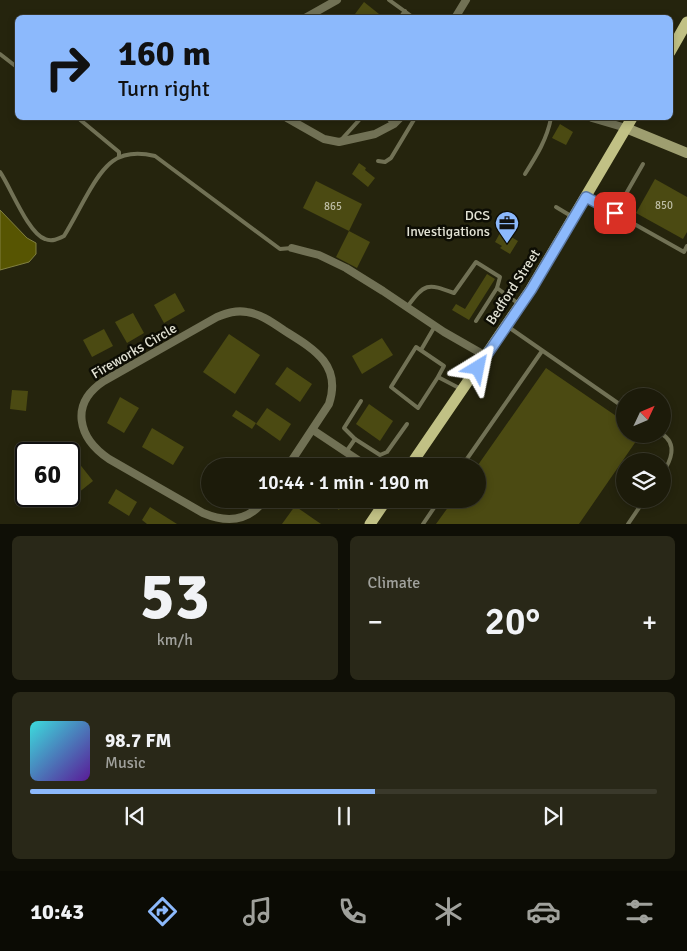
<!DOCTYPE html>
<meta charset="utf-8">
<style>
:root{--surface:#1c1b0a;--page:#292818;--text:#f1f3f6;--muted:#a0a19c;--line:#3a392b;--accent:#8cb9fc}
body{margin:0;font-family:Signika,sans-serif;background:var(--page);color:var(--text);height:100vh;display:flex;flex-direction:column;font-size:19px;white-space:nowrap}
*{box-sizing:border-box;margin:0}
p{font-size:16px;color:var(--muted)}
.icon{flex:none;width:28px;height:28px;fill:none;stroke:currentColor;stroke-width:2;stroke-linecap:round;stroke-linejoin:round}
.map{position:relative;height:524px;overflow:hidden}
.panel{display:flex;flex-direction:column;gap:12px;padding:12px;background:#0f0f06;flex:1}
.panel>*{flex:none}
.top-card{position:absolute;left:15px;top:15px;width:658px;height:105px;border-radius:8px;box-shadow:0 2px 8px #0003,0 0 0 1px var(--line);background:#8cb9fc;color:#111;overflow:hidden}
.needle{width:32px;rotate:46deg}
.fabs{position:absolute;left:616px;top:388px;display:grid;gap:10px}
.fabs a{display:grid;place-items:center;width:55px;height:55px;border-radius:50%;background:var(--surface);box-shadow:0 2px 8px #0003,0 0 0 1px var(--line);font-size:25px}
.speed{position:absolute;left:15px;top:442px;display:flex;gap:10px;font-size:25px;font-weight:700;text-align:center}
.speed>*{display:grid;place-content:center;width:65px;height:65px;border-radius:50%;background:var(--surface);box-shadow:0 2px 8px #0003,0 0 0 1px var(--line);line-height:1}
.speed .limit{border:2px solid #111;border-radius:8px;background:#fff;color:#111}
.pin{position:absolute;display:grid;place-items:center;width:42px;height:42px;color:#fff;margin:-21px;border-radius:10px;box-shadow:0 2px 8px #0006}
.me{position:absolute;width:55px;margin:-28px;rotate:35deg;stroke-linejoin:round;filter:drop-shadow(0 0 4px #0008)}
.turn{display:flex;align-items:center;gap:18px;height:105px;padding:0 20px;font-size:22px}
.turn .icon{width:65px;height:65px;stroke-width:2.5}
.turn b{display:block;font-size:35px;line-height:42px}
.big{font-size:38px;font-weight:600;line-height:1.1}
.panel .tile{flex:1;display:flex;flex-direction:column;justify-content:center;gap:8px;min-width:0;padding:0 18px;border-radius:8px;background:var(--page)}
.panel .dial{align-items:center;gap:0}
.dial b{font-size:65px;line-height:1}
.song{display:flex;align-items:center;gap:15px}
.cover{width:60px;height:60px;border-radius:8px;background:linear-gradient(135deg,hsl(180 70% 55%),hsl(270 70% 35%))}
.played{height:5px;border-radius:2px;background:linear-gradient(90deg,var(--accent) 55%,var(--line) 55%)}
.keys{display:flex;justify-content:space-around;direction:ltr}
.heat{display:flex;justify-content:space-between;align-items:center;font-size:28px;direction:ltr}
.panel .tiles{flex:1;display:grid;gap:12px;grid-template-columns:1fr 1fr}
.tile:last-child{grid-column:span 2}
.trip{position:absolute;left:201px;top:458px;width:285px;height:50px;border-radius:25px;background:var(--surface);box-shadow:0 2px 8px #0003,0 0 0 1px var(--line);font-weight:600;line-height:50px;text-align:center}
.dock{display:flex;height:80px;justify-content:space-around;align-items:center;background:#0b0b04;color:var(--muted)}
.dock .icon{width:35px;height:35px}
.dock .current{color:var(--accent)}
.dock b{font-size:22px;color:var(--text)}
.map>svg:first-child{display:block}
</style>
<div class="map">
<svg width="687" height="524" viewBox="0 0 687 524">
<rect width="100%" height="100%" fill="#25240d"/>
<path fill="#575502" stroke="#818041" d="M0 210 27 238 36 243V254L29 262 0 270Z"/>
<g fill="#4b4a12">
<path d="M364 2 384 18H352Z"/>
<path d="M560 124 573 132 566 145 552 138Z"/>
<path d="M359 163 366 168 365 170 375 178 368 187 352 174Z"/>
<path d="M655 179 687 197V232L683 239 636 213Z"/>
<path d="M316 181 362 204 349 231 303 208Z"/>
<path d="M349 231 370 242 357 268 336 257Z"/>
<path d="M500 233 507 237 508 235 518 241 510 254 500 248 502 246 495 242Z"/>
<path d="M487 274 495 279 469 320 452 310 456 304 465 309Z"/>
<path d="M175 293 185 311 164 323 154 305Z"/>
<path d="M133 313 144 333 127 343 115 322Z"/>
<path d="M104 329 113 346 92 357 83 340Z"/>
<path d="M229 334 260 355 235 394 203 372Z"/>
<path d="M382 338 393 355 362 374 352 356Z"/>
<path d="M287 367 312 384 300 402 275 384Z"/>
<path d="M546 368 625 422V434H641L579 524H436L454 499H478V465Z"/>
<path d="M12 390 28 391 26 411 10 409Z"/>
<path d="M120 397 139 408 124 433 107 423Z"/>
<path d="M369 404 393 421 380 441 356 424Z"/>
<path d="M267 408 291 424 280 441 256 424Z"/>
<path d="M236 410 256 423 252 429 232 416Z"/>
<path d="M152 428 184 447 173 465 142 447Z"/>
<path d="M63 443 93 481 78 493 69 482V454H50Z"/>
<path d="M116 489 137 502 129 516 108 503Z"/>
<path d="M322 499H346L339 510Z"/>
<path d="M295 506 321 524H282Z"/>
<path d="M150 507 177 524H147L142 520Z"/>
</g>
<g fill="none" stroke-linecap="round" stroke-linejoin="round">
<g stroke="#717155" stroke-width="4">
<path d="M389 0 414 18"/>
<path d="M400 18 405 11"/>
<path d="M0 54 18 68"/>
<path d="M78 118 119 152V157"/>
<path d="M387 118 394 124"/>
<path d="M341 140 361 118"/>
<path d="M378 161 385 162 391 158 415 118"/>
<path d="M0 172C11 188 28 233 45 239 52 242 58 239 64 236 72 223 79 209 87 195 104 165 117 147 155 156L280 249 292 248"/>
<path d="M525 174C537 155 547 139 551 118"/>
<path d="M588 198 684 252 687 246"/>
<path d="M556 207 571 216"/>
<path d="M615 213 643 164"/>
<path d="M407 307C425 283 427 283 454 293L476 262 500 277 497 288"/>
<path d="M476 321 497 288 519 304"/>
<path d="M507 326 625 408"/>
<path d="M421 350 435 326"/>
<path d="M438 377 444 366 416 347 391 387 418 408 438 377 461 389"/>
<path d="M662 434C678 444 671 461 662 474"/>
<path d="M355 439 344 428 361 401"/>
<path d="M346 452 355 439 380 455 387 452 407 424"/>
<path d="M462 466 542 351"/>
<path d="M423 524 440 499"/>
<path d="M628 524 645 499"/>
</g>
<g stroke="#717155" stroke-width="8">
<path d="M305 18 337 0"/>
<path d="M455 18 466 0"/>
<path d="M287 118 324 139 339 142 375 134 394 124 400 118"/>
<path d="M592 118 626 128"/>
<path d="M292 248 319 255 346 268 383 291 444 332 486 356"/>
<path d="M313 430 367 466"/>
<path d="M265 499C249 522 227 523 203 513L109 459C78 438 69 404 104 381L217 317C227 313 236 310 247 312 261 314 273 323 285 331 314 349 342 365 329 404L288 466"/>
</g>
<path stroke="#9e9e70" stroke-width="10" d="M626 128 687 153"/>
<g stroke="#c1c185" stroke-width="11">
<path d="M670 52 687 22"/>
<path d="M410 466 531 289 632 118"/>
<path d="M370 524 387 499"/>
</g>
</g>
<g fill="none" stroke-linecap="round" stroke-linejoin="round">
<g stroke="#5b78a4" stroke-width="12">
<path id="route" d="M478 368 531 290 586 197 615 213"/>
</g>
<use href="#route" stroke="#8cb9fc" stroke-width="9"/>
</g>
<defs>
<g id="office-pin" transform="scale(1.25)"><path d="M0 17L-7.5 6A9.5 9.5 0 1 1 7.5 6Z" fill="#8cb9fc" stroke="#0d0d04"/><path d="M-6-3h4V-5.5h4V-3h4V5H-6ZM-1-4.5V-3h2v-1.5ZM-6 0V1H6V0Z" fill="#111"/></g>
</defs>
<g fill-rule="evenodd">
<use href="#office-pin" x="507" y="223"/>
</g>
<g text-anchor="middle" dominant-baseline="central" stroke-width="5" stroke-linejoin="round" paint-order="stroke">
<g font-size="11" fill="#bdbda4">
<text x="664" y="205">850</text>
<text x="333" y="206">865</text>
</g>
<g font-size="14" fill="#e3e3d5" stroke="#0d0d04" text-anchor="end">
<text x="490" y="215">DCS<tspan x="490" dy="16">Investigations</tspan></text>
</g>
<g font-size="14" fill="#e3e3d5" stroke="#0d0d04">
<text transform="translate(513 287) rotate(-57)">Bedford Street</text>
<text transform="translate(134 351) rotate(-30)">Fireworks Circle</text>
</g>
</g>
</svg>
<div class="fabs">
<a><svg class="needle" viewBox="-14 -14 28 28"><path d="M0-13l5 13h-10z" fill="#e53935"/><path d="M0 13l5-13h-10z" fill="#a0a19c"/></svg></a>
<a><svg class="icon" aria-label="layers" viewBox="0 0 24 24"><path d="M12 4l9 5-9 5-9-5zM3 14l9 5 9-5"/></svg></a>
</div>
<div class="speed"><div class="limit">60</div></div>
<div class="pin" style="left:615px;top:213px;background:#d93025"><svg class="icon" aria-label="arrive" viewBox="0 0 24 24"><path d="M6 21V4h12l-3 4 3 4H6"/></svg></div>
<svg class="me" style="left:478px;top:368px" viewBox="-20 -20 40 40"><path d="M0-17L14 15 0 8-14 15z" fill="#8cb9fc" stroke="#fff" stroke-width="4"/></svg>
<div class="trip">10:44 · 1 min · 190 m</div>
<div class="top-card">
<div class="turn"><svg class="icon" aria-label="right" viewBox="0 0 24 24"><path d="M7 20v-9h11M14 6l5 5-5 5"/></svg><div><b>160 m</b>Turn right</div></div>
</div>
</div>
<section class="panel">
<div class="tiles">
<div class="tile dial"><b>53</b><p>km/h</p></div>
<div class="tile"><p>Climate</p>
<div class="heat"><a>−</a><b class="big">20°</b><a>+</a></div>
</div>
<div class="tile">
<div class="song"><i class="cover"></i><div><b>98.7 FM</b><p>Music</p></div></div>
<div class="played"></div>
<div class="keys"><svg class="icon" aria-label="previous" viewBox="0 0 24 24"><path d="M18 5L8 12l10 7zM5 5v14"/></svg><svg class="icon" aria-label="pause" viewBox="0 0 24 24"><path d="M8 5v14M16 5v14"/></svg><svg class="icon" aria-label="next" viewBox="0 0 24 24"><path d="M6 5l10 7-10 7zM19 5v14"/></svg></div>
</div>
</div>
</section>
<nav class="dock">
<b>10:43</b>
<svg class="icon current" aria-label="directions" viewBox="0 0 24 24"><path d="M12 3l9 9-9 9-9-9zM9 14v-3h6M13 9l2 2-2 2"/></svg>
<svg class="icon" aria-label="music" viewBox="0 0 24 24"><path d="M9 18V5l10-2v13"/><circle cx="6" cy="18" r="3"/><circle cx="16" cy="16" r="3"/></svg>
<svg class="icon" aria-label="phone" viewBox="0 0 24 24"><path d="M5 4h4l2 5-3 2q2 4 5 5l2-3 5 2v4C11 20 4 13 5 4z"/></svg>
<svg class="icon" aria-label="climate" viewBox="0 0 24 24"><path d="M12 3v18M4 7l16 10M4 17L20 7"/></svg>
<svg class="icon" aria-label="car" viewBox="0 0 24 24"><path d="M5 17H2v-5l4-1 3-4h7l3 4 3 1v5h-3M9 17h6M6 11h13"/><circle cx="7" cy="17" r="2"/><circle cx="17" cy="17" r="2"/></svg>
<svg class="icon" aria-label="filters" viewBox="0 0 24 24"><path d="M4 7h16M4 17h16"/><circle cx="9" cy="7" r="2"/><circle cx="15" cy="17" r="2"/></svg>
</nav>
